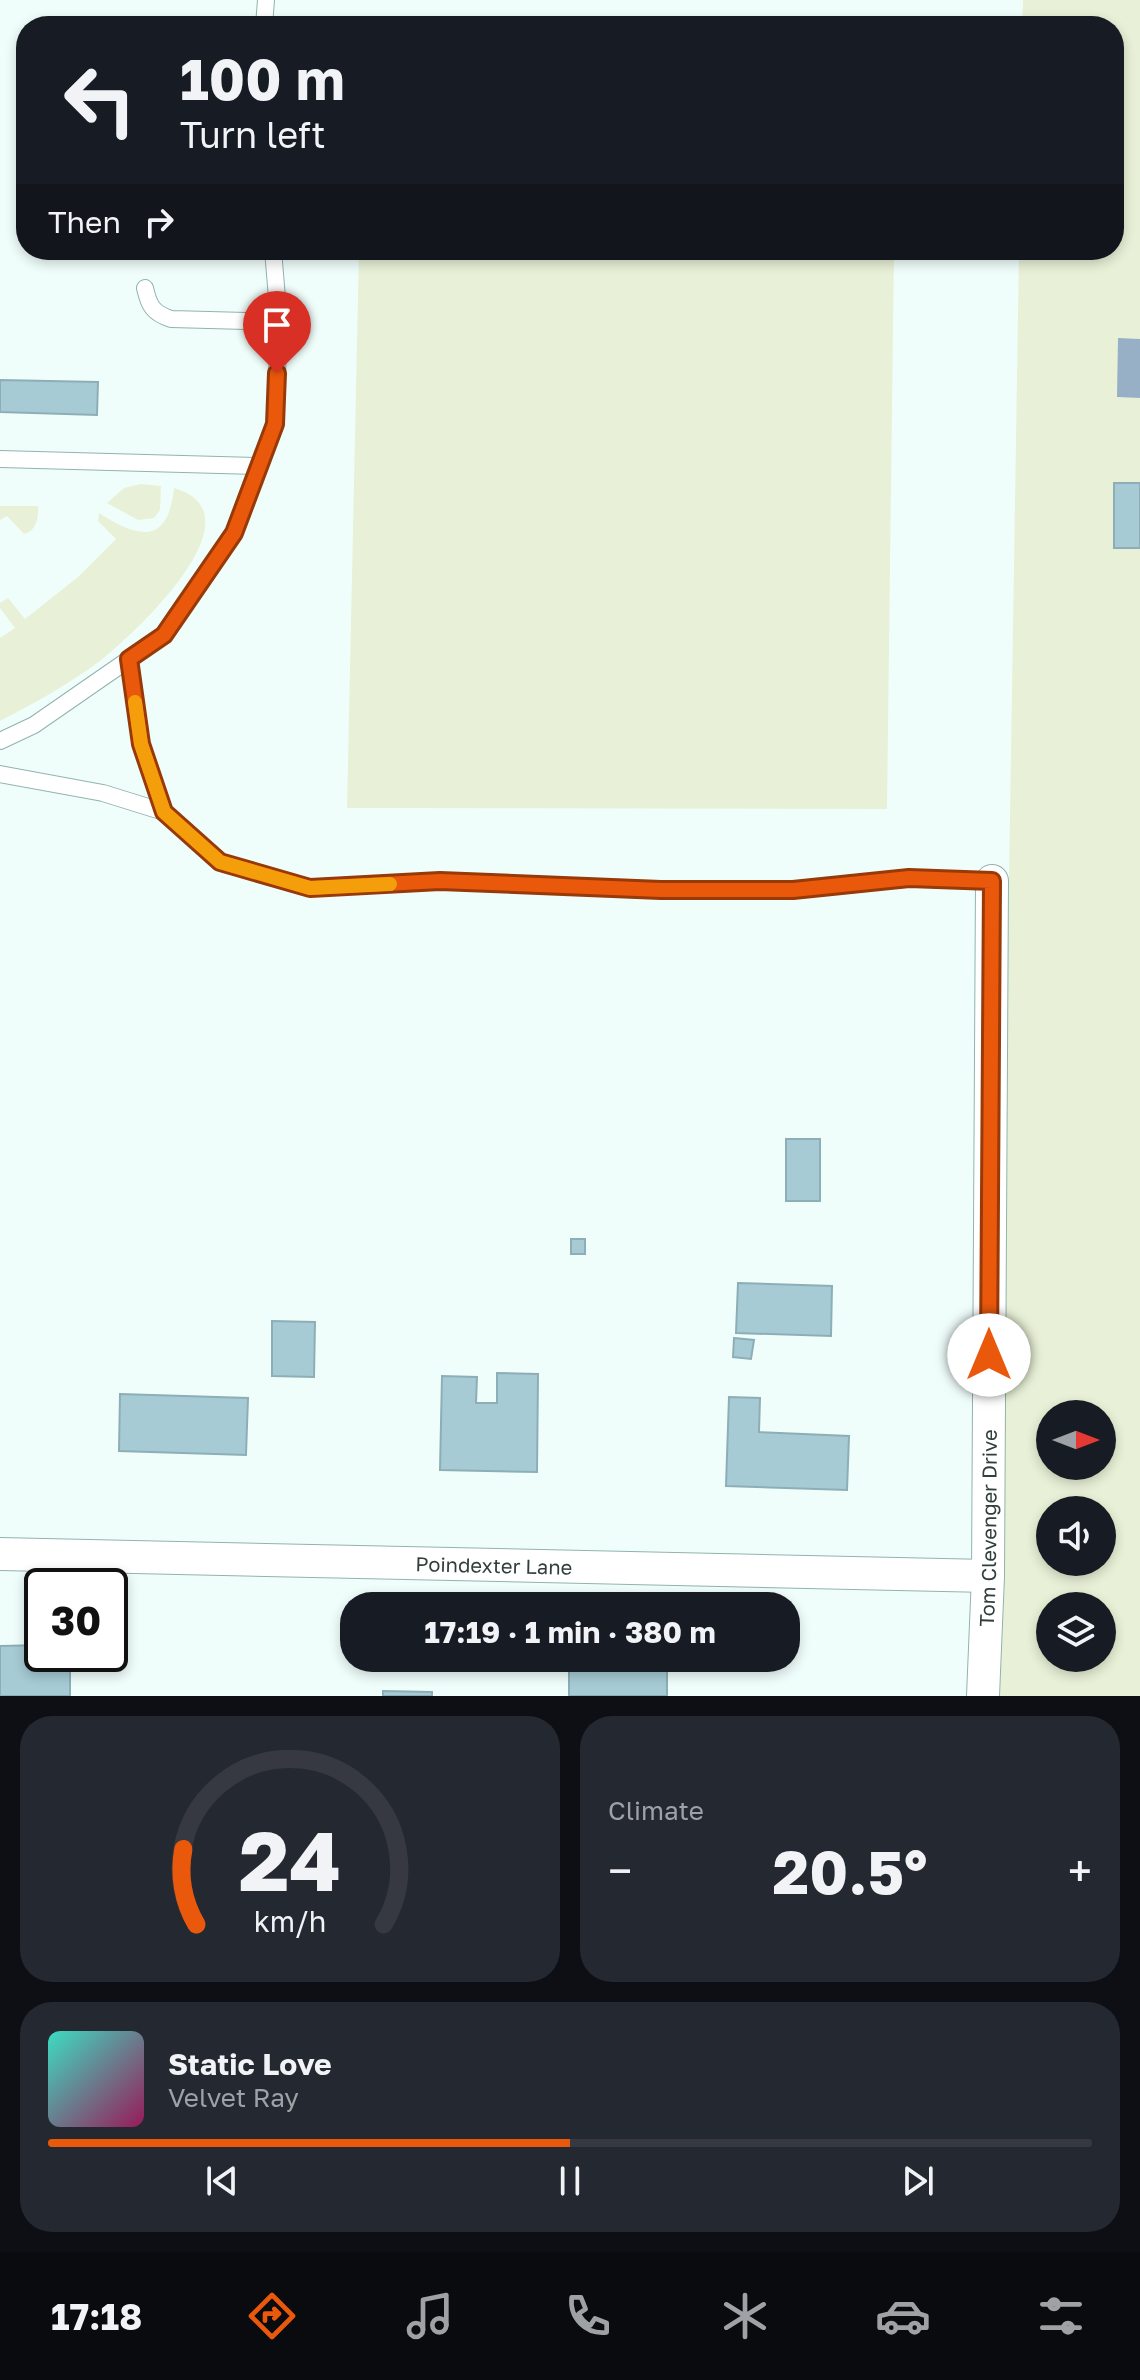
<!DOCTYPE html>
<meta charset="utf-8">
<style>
:root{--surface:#171b24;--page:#242831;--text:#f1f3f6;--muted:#9ea1a6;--line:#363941;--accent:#ea580c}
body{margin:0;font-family:"Golos Text",sans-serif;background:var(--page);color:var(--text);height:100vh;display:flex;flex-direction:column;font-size:30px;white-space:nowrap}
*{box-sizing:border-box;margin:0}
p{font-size:26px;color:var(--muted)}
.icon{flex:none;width:44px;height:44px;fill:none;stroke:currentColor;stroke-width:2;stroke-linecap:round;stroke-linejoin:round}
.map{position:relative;height:1696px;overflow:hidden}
.side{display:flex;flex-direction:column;gap:20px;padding:20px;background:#0d0f14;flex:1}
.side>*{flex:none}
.top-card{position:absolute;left:16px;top:16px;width:1108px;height:244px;border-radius:32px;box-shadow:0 4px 12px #0003;background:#171b24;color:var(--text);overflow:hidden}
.needle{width:52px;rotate:90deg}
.controls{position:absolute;left:1036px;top:1400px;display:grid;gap:16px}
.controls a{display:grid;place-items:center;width:80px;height:80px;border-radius:50%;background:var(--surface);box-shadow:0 4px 12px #0003;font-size:40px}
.speed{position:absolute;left:24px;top:1568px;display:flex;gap:16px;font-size:40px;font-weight:700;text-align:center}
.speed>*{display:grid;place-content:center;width:104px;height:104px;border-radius:50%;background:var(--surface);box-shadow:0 4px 12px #0003;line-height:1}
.speed .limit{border:4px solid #111;border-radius:12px;background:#fff;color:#111}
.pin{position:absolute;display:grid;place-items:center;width:68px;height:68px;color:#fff;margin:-82px -34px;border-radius:50% 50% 50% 0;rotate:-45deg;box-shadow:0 0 8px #0007}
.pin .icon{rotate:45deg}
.me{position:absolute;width:88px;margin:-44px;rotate:0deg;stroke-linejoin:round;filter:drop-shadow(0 0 6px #0008)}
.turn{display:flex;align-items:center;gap:28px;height:168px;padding:0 32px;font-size:36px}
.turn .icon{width:104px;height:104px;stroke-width:2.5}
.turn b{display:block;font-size:56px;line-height:68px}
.then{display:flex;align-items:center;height:76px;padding:0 32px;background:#0003;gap:16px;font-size:30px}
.big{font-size:60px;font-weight:700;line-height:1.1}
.side .card{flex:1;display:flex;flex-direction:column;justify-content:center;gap:12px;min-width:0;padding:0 28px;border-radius:32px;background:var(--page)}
.side .dial{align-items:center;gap:0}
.dial svg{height:208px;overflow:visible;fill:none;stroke:var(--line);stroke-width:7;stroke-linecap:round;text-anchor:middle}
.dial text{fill:var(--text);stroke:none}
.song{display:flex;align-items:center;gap:24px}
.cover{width:96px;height:96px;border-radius:12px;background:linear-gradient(135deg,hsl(170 70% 55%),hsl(330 70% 35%))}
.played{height:8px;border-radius:4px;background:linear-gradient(90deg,var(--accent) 50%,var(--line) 50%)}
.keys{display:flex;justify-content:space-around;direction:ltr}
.heat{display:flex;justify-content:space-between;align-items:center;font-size:44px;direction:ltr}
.side .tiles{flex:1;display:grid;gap:20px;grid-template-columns:1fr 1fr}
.card:last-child{grid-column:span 2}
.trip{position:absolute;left:340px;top:1592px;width:460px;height:80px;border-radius:32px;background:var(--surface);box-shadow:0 4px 12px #0003;font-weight:700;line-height:80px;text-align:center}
.tab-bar{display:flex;height:128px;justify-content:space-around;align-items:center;background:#090b0e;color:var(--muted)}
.tab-bar .icon{width:56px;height:56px}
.tab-bar .selected{color:var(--accent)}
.tab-bar b{font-size:36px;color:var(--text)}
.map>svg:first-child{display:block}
</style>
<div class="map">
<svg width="1140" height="1696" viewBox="0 0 1140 1696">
<rect width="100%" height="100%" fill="#f0fefb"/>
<g fill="#e8f1d7" fill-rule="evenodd">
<path d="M1023 0H1140V1696H996L1019 250H1114V26H1022ZM1050 1414H1102V1466H1050ZM1050 1510H1102V1562H1050ZM1050 1606H1102V1658H1050Z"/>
<path d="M359 250H894L887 809 347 808Z"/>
<path d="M141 484 161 486 160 510 154 518 138 520 107 503 124 488Z"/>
<path d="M174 488C265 514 132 636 100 661 69 684 35 703 0 721V638L15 628 0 608V603L8 598 25 619 78 577 116 539 98 521 99 513C138 538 168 546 174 488Z"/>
<path d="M0 506H38C39 518 36 531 24 534L7 516 0 520Z"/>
</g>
<path fill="#98b0c6" d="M1118 338 1140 339V398L1117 397Z"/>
<g fill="#a6cbd5" stroke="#8daeb6" stroke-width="2">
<path d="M0 380 98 382 97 415 0 412Z"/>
<rect x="1114" y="483" width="26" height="65"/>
<rect x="786" y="1139" width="34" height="62"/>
<rect x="571" y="1239" width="14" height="15"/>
<path d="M738 1283 832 1286 831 1336 736 1333Z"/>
<path d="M272 1321 315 1322 314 1377 272 1376Z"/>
<path d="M734 1338 754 1340 751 1359 733 1357Z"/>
<path d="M497 1373 538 1374 537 1472 440 1470 442 1376 477 1377 476 1403H497Z"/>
<path d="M120 1394 248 1398 246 1455 119 1451Z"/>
<path d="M729 1397 760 1398 759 1432 849 1436 847 1490 726 1486Z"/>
<path d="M42 1645V1654H70V1696H0V1646Z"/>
<rect x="569" y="1659" width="98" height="37"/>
<path d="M383 1691 432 1692V1696H383Z"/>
</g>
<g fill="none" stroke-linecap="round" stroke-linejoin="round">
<g stroke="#91b3ae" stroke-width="18">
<g id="service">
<path d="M264 26 266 0"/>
<path d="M145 288C149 306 153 313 171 319L279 322"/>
<path d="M0 459 259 466"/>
<path d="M129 659 141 744 164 812"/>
<path d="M0 741 34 725 164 635 234 533 275 424 279 322 273 250"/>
<path d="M0 774 103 793 164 812 220 862 310 888 440 881 661 890H793L909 878 992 881"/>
</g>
</g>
<g stroke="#91b3ae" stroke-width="34">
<g id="minor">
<path id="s1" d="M0 1554 988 1576"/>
<path id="s2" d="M983 1696 988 1576 992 881"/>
</g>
</g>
<use href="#service" stroke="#fff" stroke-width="16"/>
<use href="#minor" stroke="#fff" stroke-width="32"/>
</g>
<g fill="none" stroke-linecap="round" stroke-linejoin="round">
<g stroke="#983908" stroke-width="20">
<path id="route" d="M277 373 275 424 234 533 164 635 129 659 141 744 164 812 220 862 310 888 440 881 661 890H793L909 878 992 881 989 1355"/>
</g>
<use href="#route" stroke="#ea580c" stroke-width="14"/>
<path stroke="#f59e0b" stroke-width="14" d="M135 702 141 744 164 812 220 862 310 888 390 884"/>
</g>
<g text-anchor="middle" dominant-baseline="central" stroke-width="6" stroke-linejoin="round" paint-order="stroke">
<g font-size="20" fill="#313f3c" stroke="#f0fefb">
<text stroke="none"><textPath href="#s2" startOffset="168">Tom Clevenger Drive</textPath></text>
<text stroke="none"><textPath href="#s1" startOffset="494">Poindexter Lane</textPath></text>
</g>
</g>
</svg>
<div class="controls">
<a><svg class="needle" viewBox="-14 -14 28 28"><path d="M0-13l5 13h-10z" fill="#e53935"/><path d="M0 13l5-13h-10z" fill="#9ea1a6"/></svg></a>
<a><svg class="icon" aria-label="sound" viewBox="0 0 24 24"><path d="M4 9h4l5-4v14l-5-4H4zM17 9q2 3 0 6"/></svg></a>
<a><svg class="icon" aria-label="layers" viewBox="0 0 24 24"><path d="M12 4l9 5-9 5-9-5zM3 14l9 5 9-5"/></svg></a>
</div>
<div class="speed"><div class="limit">30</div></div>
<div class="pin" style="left:277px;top:373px;background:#d93025"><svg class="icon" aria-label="arrive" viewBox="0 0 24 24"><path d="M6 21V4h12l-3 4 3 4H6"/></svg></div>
<svg class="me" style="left:989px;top:1355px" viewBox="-20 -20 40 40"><circle r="19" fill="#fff"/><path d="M0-13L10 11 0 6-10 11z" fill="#ea580c"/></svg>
<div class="trip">17:19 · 1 min · 380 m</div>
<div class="top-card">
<div class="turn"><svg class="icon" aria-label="left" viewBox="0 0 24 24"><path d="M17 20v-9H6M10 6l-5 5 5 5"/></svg><div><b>100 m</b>Turn left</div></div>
<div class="then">Then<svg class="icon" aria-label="right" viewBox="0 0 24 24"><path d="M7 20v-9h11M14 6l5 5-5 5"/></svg></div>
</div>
</div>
<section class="side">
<div class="tiles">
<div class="card dial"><svg viewBox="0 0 100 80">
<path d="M14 69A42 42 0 1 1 86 69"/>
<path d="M14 69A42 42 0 0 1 9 40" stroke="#ea580c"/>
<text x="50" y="56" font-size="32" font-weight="700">24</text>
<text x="50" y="72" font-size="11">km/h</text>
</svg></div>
<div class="card"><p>Climate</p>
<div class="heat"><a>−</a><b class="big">20.5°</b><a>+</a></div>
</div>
<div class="card">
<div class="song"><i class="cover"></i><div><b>Static Love</b><p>Velvet Ray</p></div></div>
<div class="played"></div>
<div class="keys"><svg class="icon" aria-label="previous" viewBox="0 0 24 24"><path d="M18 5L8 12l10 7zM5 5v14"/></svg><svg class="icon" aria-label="pause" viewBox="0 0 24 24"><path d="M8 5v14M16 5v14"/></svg><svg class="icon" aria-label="next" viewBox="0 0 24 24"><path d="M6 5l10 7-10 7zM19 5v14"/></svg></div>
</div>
</div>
</section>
<nav class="tab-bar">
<b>17:18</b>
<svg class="icon selected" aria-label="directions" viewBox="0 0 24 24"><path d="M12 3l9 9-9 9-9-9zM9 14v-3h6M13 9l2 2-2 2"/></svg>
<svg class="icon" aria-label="music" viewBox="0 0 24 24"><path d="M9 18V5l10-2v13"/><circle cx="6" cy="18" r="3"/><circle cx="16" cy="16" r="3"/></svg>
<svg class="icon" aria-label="phone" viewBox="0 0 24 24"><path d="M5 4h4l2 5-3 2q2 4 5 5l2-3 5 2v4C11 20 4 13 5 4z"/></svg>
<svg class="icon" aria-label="climate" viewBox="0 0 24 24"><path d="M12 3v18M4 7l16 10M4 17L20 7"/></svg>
<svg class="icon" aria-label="car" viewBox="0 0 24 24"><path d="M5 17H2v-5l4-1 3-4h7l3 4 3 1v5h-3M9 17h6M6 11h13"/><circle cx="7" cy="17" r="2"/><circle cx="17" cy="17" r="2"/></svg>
<svg class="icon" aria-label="filters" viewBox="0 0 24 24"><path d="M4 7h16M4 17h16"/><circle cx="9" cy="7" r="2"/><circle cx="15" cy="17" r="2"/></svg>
</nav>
